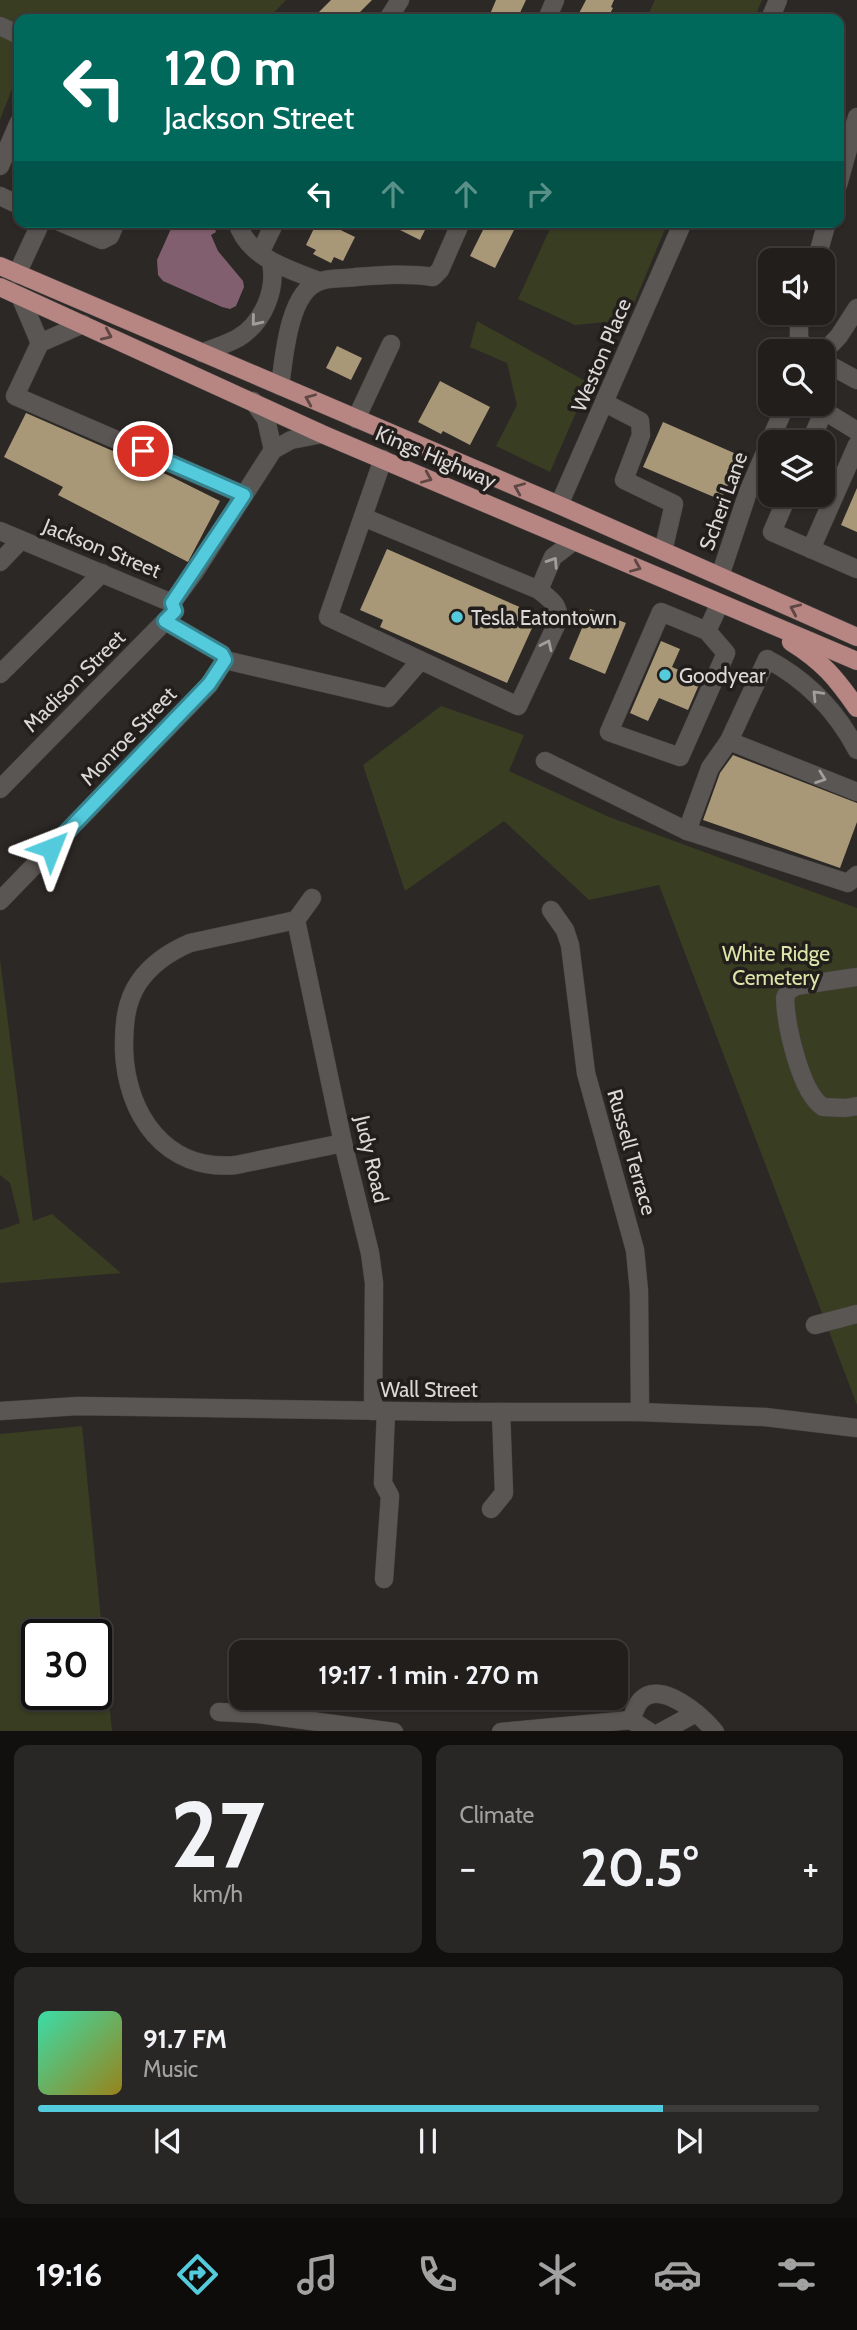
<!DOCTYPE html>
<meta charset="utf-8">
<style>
:root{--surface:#211e1c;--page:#292725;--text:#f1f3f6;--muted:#a2a2a3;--line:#3e3c3b;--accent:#53cbdc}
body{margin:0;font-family:Cabin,sans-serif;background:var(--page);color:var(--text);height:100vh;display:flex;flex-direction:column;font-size:26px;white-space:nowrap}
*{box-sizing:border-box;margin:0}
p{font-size:23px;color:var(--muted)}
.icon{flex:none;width:38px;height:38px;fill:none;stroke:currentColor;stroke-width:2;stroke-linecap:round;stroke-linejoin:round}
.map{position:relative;height:1731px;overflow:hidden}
.drawer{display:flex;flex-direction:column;gap:14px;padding:14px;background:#12100f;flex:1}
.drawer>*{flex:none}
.guide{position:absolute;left:14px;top:14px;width:830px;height:214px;border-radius:14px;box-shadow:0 2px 5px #0004,0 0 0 2px var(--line);background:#00695c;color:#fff;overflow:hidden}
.controls{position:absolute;left:758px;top:248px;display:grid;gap:14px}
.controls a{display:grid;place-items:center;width:77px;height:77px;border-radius:14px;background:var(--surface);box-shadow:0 2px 5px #0004,0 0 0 2px var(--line);font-size:35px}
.speed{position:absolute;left:21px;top:1619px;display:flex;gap:14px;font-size:35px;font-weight:700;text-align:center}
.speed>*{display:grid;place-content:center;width:91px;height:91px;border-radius:50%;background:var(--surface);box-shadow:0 2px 5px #0004,0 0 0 2px var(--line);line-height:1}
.speed .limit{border:4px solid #111;border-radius:10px;background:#fff;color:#111}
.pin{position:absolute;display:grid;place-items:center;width:60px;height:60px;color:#fff;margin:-30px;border:4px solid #fff;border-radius:50%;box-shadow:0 2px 7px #0007}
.me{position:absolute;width:77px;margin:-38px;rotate:45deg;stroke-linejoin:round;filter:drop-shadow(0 0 5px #0008)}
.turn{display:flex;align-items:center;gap:24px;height:147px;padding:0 35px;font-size:32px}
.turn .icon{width:91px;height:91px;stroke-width:2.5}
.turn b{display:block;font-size:49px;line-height:60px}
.lanes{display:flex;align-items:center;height:66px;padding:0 35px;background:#0003;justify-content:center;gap:35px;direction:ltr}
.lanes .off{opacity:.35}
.big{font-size:52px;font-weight:800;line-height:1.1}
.drawer .widget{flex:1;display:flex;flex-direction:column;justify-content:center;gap:10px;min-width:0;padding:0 24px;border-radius:14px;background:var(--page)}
.drawer .dial{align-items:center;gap:0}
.dial b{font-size:91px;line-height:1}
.song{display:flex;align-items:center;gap:21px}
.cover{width:84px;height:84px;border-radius:10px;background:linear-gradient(135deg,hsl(160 70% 55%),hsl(50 70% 35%))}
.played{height:7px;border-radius:4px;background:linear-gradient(90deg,var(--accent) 80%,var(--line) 80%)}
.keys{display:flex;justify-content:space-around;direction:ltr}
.heat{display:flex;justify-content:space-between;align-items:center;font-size:38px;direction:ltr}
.drawer .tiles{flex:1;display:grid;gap:14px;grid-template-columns:1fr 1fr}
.widget:last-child{grid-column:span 2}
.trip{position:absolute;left:229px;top:1640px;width:399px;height:70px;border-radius:14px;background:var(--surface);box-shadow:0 2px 5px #0004,0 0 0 2px var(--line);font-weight:800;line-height:70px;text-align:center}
.dock{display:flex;height:112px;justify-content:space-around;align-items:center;background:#0d0c0b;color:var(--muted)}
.dock .icon{width:49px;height:49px}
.dock .current{color:var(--accent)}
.dock b{font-size:32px;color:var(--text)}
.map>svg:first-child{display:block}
</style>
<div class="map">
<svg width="857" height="1732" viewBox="0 0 857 1732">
<rect width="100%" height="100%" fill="#2c2826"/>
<g fill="#393d22" fill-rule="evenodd">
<path d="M0 0H286L268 19H19V71L0 120Z"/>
<path d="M655 0H762L754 19H646Z"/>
<path d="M553 222H668L627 320 575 325 518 299Z"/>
<path d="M477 321 589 383 550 472 496 446 517 405 507 363 470 347Z"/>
<path d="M441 706 524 735 509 771 609 817 857 908V1405L659 885 589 900 504 821 405 891 363 765Z"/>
<path d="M0 959 33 1221 52 1214 121 1273 0 1283V1230L20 1223 10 1183 0 1175Z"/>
<path d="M82 1426 112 1731H0V1434ZM96 1634V1694H37V1634Z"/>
</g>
<path fill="#815f6e" d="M174 222H207L208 224 213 223 216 232 211 235 218 251 243 281 244 287 236 306 230 309 222 307 163 281 158 275 157 260Z"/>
<g fill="#a99877">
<path d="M331 0H372L353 19H312Z"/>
<path d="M496 0H526L517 19H488Z"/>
<path d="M586 0H614L611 7 613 8 607 19H576Z"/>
<path d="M317 222H324L355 237 343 261 334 257 331 263 313 254 316 250 306 245Z"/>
<path d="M384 222H429L420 240Z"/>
<path d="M487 222H518L495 268 470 256Z"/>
<path d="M337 346 362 358 351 380 326 368Z"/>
<path d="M440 381 490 407 470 445 443 431 441 434 418 422Z"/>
<path d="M26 413 170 476 220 501 188 562 58 495 63 487 4 457Z"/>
<path d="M663 422 741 456 721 500 643 467Z"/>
<path d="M857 488V532L841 525Z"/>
<path d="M387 549 538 615 507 683 380 627 383 620 360 610Z"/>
<path d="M590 609 626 623 605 674 569 659Z"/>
<path d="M661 641 680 649 672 667 701 680 688 710 659 698 648 721 630 713Z"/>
<path d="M733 755 857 803V822L840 868 703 820 720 773Z"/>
</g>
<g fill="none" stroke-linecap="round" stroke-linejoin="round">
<g stroke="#484543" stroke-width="19">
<g id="minor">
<path d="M388 19 400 0"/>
<path d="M547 19 555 0"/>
<path d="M770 19 778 0"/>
<path d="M0 26 19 35"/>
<path d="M0 166 19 122"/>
<path d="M838 185 857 117"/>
<path d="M0 196 19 205"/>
<path d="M60 222 102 240 110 236 116 222"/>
<path d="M237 222C248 258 288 269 319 281"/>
<path d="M260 253 275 222"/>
<path d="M816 261 827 222"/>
<path d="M17 274 41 222"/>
<path d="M20 296 40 343"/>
<path d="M799 313V338L807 352"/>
<path d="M83 324 40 343 15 396 244 495"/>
<path d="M202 353C214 348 227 344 238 338 263 323 277 290 271 262"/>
<path d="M822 354 839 336 857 308"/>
<path d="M822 361 857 380"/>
<path d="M280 386C284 359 288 294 318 282 329 277 345 279 356 277 381 275 408 273 433 277L440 270 461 222"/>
<path d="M253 401 266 419 273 450"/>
<path d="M605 403 640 421 641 435 624 480 674 504 663 551"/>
<path d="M813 404 857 431"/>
<path d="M356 419 391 344"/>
<path d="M810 443 824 410"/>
<path d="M788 495 772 532 857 569"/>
<path d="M559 505 683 222"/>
<path d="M363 517 539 590C551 600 560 605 558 621L518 706 328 617 383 459"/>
<path d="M0 531 172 603"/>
<path d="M811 549 857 445"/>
<path d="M0 562 21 540"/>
<path d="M720 576 748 492 786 404"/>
<path d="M539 590 553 557 574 541"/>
<path d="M172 603 194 573 273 450 291 440 322 434"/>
<path d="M661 612 707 631 726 653 680 757 609 732Z"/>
<path d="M165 621 222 654 225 660 388 698 420 661"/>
<path d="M707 631 720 603"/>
<path d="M0 674 102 573"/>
<path d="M729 741 710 768 687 831 848 883 857 875"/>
<path d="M857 750C836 710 807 680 767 659L729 741 857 792"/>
<path d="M545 761 687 831"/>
<path d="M0 789 175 611 172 603"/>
<path d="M0 901 209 685 225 660"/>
<path d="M551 910 565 930 570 945 586 1073 635 1250 639 1291 640 1412"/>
<path d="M296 920 190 943C169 952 152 963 139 982 125 1002 124 1026 124 1049 126 1115 166 1172 236 1165L343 1143"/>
<path d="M296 920 343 1143 370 1253 374 1283 373 1411"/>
<path d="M296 920 312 898"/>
<path d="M857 977 796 986 788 991 785 998C786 1025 800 1092 823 1107L846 1108 857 1106"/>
<path d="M815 1325 857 1314"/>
<path d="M0 1411 78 1406 454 1412H640L765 1417 857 1428"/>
<path d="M491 1509 504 1493 501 1412"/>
<path d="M384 1579 390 1496 383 1483 386 1412"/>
<path d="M219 1712 258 1714 394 1732"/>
<path d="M631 1720C634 1713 636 1705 641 1700 661 1679 702 1716 715 1732"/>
<path d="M501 1732 631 1720 650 1732"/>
<path d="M661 1732 696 1713"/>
</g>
</g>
<g stroke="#484543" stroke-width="19">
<g id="major">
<path d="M0 266 559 505 857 637"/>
<path d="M0 287 322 434 857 661"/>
<path d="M791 642C823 662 836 678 857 708"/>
</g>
</g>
<use href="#minor" stroke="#5a5654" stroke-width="18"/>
<use href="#major" stroke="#b78582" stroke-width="18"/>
</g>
<defs><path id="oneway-chevron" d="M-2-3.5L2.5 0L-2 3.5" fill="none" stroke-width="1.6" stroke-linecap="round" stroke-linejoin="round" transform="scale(1.75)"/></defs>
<g stroke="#a19e9c">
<use href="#oneway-chevron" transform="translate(256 321) rotate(129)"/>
<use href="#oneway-chevron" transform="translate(553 562) rotate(-57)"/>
<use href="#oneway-chevron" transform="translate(547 645) rotate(-65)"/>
<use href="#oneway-chevron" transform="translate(817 695) rotate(-134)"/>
<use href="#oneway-chevron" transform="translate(821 778) rotate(20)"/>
</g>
<g stroke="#5e4745">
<use href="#oneway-chevron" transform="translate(107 335) rotate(24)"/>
<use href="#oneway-chevron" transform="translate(310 399) rotate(-157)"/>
<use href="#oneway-chevron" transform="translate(427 478) rotate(23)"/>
<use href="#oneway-chevron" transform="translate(519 488) rotate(-157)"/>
<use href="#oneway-chevron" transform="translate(636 567) rotate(23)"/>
<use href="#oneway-chevron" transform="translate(795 609) rotate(-156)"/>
</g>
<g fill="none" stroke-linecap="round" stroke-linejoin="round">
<g stroke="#36848f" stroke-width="18">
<path id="route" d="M51 848 209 684 225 660 222 654 165 621 175 611 172 603 244 495 143 451"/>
</g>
<use href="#route" stroke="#53cbdc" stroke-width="12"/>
</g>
<g fill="#53cbdc" stroke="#221e1c" stroke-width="2.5">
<circle cx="457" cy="617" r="7"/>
<circle cx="665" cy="675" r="7"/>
</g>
<g text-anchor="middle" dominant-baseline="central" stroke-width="7" stroke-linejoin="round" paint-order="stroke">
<g font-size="21" fill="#dbd8d7" stroke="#221e1c">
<text transform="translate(601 355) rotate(-67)">Weston Place</text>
<text transform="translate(436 457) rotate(23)">Kings Highway</text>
<text transform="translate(723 501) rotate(-70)">Scheri Lane</text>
<text transform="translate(102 548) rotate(22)">Jackson Street</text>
<text transform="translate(74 681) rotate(-45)">Madison Street</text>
<text transform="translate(128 736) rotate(-46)">Monroe Street</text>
<text transform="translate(632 1152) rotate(74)">Russell Terrace</text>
<text transform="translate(372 1159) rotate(77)">Judy Road</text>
<text x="429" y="1389">Wall Street</text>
</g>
<g font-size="21" fill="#dbd8d7" stroke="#221e1c" text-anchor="start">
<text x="471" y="617">Tesla Eatontown</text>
<text x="679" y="675">Goodyear</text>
</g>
<g font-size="21" fill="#dce6a9" stroke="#221e1c">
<text x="776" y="953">White Ridge<tspan x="776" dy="24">Cemetery</tspan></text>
</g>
</g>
</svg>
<div class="controls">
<a><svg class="icon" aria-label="sound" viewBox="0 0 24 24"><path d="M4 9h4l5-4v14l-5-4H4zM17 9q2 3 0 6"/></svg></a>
<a><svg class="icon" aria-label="search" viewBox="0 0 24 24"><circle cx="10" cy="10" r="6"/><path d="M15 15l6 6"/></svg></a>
<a><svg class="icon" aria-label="layers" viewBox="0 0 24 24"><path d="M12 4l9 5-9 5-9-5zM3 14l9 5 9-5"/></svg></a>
</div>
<div class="speed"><div class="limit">30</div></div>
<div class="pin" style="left:143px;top:451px;background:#d93025"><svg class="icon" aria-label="arrive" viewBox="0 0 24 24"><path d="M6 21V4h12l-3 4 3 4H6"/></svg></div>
<svg class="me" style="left:51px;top:848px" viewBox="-20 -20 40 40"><path d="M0-17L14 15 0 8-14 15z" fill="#53cbdc" stroke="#fff" stroke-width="4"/></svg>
<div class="trip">19:17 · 1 min · 270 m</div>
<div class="guide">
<div class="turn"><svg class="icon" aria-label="left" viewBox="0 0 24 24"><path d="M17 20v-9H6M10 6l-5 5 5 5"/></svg><div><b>120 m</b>Jackson Street</div></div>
<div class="lanes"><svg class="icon" aria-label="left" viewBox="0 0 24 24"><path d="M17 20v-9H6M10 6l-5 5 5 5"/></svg><svg class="icon off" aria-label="ahead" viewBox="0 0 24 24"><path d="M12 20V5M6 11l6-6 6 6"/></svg><svg class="icon off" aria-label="ahead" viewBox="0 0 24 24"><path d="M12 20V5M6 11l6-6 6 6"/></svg><svg class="icon off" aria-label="right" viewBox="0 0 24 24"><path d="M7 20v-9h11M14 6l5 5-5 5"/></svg></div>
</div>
</div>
<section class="drawer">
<div class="tiles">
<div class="widget dial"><b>27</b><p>km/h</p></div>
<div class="widget"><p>Climate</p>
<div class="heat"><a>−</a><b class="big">20.5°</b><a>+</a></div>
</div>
<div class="widget">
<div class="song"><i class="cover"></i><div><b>91.7 FM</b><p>Music</p></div></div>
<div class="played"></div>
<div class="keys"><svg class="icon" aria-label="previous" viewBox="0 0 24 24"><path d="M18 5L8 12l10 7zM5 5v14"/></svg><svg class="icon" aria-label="pause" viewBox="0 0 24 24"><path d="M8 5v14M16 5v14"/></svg><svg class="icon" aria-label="next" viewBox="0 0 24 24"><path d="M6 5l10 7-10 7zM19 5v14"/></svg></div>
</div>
</div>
</section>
<nav class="dock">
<b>19:16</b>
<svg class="icon current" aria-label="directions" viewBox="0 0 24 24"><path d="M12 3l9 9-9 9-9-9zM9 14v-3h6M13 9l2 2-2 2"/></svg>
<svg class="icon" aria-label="music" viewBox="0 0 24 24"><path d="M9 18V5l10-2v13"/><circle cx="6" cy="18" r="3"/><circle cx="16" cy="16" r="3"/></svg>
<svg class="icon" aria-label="phone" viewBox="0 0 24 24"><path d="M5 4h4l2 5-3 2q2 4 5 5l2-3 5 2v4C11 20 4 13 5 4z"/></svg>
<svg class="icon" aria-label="climate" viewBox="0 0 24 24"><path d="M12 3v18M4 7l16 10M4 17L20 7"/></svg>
<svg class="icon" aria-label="car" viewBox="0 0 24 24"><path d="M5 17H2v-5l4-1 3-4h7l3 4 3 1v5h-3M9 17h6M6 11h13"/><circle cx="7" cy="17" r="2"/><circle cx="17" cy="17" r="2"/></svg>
<svg class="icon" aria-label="filters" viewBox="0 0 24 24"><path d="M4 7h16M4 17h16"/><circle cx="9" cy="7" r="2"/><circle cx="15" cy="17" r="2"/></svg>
</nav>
